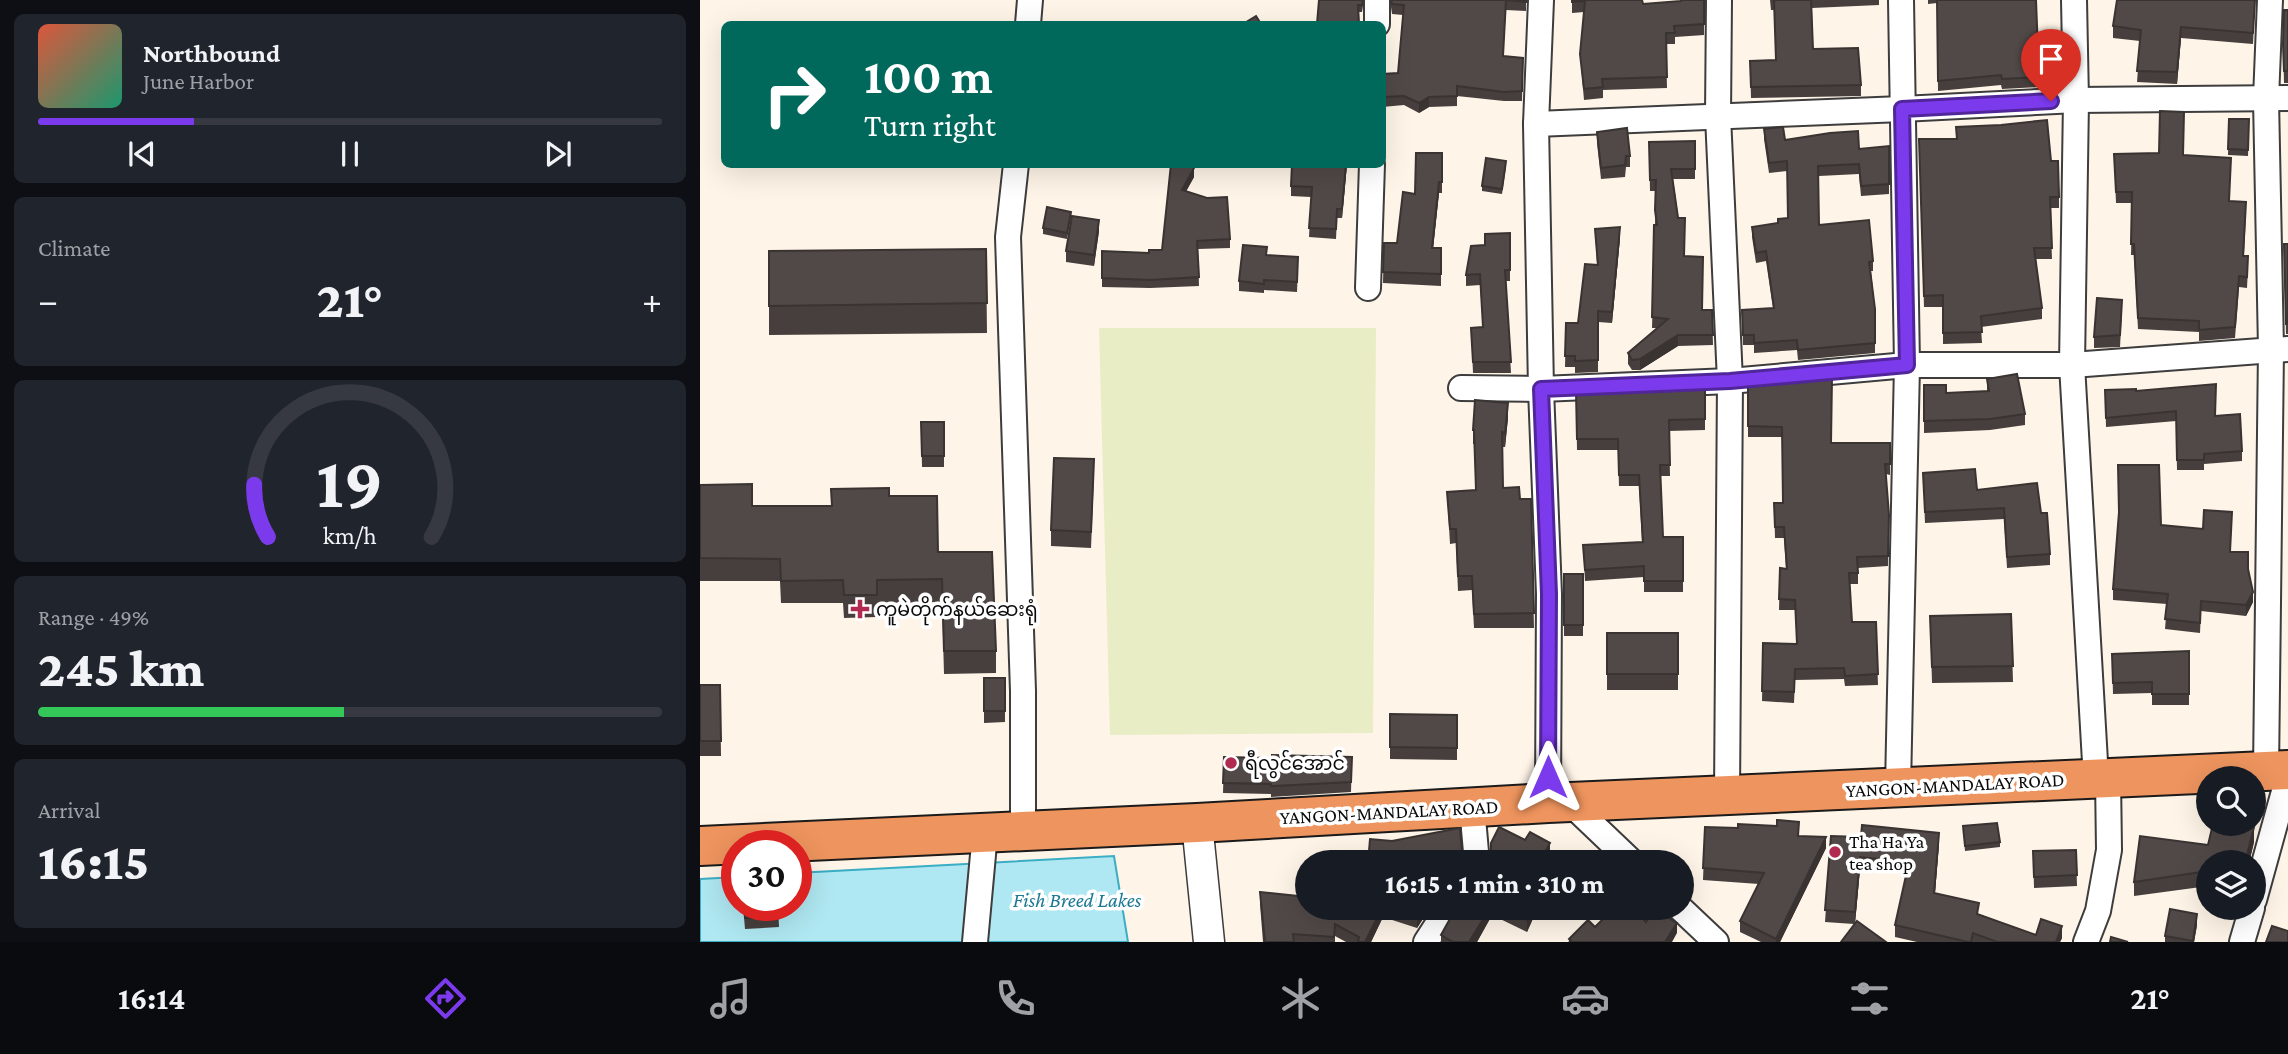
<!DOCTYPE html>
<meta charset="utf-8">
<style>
:root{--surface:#171b24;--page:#20242c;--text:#f1f3f6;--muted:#9ea1a6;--line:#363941;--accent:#7c3aed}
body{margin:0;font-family:"Crimson Pro","Noto Sans Myanmar",serif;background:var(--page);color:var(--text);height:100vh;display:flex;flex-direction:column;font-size:26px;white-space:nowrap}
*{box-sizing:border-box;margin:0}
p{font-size:23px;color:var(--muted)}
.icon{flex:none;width:38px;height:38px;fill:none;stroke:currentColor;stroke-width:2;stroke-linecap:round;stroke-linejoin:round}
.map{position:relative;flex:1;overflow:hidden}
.details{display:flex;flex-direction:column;gap:14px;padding:14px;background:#0d0f14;width:700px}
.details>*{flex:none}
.hud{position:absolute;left:21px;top:21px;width:665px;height:147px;border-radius:10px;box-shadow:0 7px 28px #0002;background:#00695c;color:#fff;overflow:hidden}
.fabs{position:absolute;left:1496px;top:766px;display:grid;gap:14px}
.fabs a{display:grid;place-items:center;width:70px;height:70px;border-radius:50%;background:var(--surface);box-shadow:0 7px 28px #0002;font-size:35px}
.speed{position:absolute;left:21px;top:830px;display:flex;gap:14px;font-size:35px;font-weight:700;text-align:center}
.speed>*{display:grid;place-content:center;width:91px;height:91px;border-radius:50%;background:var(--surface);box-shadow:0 7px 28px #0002;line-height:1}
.speed .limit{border:10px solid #d22;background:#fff;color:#111}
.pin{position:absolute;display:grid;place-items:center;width:60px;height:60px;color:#fff;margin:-72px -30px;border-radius:50% 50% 50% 0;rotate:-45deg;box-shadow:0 0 7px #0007}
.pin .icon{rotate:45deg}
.me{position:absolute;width:77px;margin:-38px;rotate:0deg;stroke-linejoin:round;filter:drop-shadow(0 0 5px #0008)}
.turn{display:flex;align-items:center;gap:24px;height:147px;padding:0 28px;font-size:32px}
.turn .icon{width:91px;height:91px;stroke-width:2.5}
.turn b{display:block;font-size:49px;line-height:60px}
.big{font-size:52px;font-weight:800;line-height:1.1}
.details .widget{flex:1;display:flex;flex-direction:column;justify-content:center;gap:10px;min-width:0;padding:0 24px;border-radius:10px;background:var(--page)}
.details .dial{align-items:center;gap:0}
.dial svg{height:182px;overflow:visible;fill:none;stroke:var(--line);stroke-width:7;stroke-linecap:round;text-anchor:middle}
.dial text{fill:var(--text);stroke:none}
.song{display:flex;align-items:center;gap:21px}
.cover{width:84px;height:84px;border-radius:10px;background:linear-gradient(135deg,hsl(10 70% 55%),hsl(160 70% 35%))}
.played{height:7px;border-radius:4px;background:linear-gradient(90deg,var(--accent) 25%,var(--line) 25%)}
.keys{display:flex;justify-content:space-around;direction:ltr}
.heat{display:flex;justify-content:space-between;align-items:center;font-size:38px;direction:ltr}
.charge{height:10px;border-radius:5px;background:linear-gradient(90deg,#34c759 49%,var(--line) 0)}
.trip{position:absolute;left:595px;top:850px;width:399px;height:70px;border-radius:35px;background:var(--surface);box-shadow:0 7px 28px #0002;font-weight:800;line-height:70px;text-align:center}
.tabs{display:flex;height:112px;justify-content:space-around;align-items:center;background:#090b0e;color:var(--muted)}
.tabs .icon{width:49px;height:49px}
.tabs .current{color:var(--accent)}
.tabs b{font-size:32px;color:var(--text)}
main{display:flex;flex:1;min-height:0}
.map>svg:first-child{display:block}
</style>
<main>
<section class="details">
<div class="widget">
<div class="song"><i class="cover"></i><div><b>Northbound</b><p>June Harbor</p></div></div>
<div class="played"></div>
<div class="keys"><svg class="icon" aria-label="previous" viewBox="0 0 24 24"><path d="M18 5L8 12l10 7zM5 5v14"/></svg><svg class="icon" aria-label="pause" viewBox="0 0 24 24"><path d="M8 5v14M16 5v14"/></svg><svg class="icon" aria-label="next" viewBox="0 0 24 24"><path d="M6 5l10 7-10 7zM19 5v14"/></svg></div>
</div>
<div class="widget"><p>Climate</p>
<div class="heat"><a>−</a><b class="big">21°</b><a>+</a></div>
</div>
<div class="widget dial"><svg viewBox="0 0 100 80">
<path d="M14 69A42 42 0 1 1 86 69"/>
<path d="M14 69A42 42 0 0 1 8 46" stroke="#7c3aed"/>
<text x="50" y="56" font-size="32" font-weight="700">19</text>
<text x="50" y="72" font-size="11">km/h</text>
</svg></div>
<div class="widget"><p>Range · 49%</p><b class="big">245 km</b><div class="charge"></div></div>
<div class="widget"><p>Arrival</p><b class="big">16:15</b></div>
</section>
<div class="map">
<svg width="1588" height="942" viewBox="0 0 1588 942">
<rect width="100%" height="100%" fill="#fef4e7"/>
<path fill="#e8edc6" d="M399 328H676L673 733 410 735Z"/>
<path fill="#afe8f2" stroke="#3badc4" stroke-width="2" d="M414 856 428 942H0V879L37 877V905H96V873Z"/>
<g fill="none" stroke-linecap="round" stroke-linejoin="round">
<g stroke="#3d3d3d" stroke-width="28">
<g id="minor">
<path d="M841 0 836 124 841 389 849 594 848 803"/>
<path d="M1019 0 1018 116 1030 381 1027 796"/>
<path d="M1374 0 1376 100 1372 365 1396 779"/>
<path d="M328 24 330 0"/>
<path d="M677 24V0"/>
<path d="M836 124 1202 109 1376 100 1588 98"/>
<path d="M316 164 308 237 323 691V831"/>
<path d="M668 288 672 164"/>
<path d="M761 388 841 389 1030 381 1207 365H1372L1588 349"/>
<path d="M1566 771 1571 349 1566 99 1570 0"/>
<path d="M1198 787 1207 365 1201 0"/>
<path d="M869 802 933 863"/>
<path d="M772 807 777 863"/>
<path d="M1554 900 1588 777"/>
<path d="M980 908 1016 942"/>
<path d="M275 942 285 833"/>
<path d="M726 942 748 908"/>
<path d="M1386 942 1398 911 1409 850 1408 778"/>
<path d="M1542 942 1552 908"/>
</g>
</g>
<g stroke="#3d3d3d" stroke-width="33">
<path id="tertiary" d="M497 823 509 942"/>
</g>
<g stroke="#1b1b1b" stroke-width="42">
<path id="trunk" d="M0 846 497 823 848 803 1588 770"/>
</g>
<use href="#minor" stroke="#fff" stroke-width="24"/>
<use href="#tertiary" stroke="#fff" stroke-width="30"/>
<use href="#trunk" stroke="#ee945e" stroke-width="38"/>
</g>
<g fill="#463f3d">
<path d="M619 0H664L662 12H658Z"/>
<path d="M690 0H826V11L806 10 803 56 823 58 822 101H804L757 96V106L729 107 719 113 704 105 682 107V74L698 73 703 15 692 14Z"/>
<path d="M872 0 943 4 1004 0V35L975 37V44H966L967 88 903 90V98L884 100 880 54 884 12 872 13Z"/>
<path d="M1070 0H1179V5L1112 8 1113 49 1161 85V96L1051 98 1050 61 1076 60 1074 10H1071Z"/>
<path d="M1228 0H1336L1339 87 1302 89 1301 85 1238 91 1237 3 1228 4Z"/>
<path d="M1555 0 1553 44 1481 38 1477 84 1437 82 1440 41 1413 38V26Z"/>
<path d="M1588 10V83H1584L1583 44Z"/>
<path d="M1529 119H1549L1548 156 1528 155Z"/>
<path d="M1064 129 1085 140 1159 149 1189 146V194L1161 196 1159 174 1119 176V225L1173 261V271H1171L1175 309V353L1098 360 1097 350 1054 353V345H1043L1042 310 1073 308 1066 261 1056 263 1052 237V227L1078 223 1088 218 1087 171 1069 173 1064 139Z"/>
<path d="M897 132 930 156V167H926L925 177 901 179 897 143Z"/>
<path d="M1219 139 1351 161 1359 197V208H1350L1352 259H1336L1342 308V319L1281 327 1282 343 1243 344V307H1224Z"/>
<path d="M995 141V179H973L984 256 1002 310H1012L1013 345 978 346 940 370H932L928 364V353L957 328H952L956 191H950L949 142Z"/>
<path d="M742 153V193H739L733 248H741V286L683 283 684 243H697L715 194Z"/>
<path d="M1414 154 1483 155 1530 201 1546 213 1544 256 1548 267 1547 288 1539 287 1535 338 1499 341V332L1438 329 1434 255H1431L1432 203H1416Z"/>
<path d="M471 164 494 177 486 191 530 239V248L498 249 499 286 450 288 402 287V251L449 253 462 250Z"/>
<path d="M647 164 642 218H637L636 239 609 237 611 197 591 196V186Z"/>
<path d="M806 167 802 194 782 191V186Z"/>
<path d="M371 218 367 239 343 234V228Z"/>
<path d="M895 229 920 238 912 323 898 322V372L875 373V367H865L866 323H878L897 265Z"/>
<path d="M399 231 394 266 366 262V251Z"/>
<path d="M810 233V281H806L811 373H773L771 328 783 327 780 285 766 286V275Z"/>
<path d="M1584 244H1588V334H1586Z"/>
<path d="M286 249 287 333 69 335V251Z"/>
<path d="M567 255 598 266 597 292 564 290V293L539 291V281Z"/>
<path d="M1422 311 1420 347 1394 348V337Z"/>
<path d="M1287 379 1325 414V425L1290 430 1224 433V385L1246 393 1287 391Z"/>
<path d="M1048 384 1131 443H1190V475L1186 474 1189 515 1188 566 1158 568V584H1150L1152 622H1176L1178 685 1145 686 1144 679 1095 680 1094 703 1062 701 1063 643 1097 644 1095 610H1079L1080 568 1086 569 1084 538H1075L1074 503H1083L1082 437H1048Z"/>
<path d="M1005 386V430L969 431 970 476H960L963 537H983V592H944V577L885 581 883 545 942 542 939 486H919L918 450H877L876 392H898Z"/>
<path d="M1405 390 1436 391 1515 416 1542 451V461L1504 464V470H1477L1476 421 1406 427Z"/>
<path d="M808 418 805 447H802L803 488 820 499H831L834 628H774L772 590 758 591 756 543 750 544 747 492 776 490 774 444H773V430Z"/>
<path d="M221 422H244V467H222Z"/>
<path d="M1223 473 1341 513 1350 554V565L1307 568 1304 519 1225 523Z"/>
<path d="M394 476 391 548 351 546V530Z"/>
<path d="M0 485 52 506H131L189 496 238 552 296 651V673L244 674 242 602 177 603V617L144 618 143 603H81L80 581H0Z"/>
<path d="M1532 522 1530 552 1548 570 1553 602 1546 616 1501 611 1500 633 1465 629 1467 604 1413 600V589L1461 525 1503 529Z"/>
<rect x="864" y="574" width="19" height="62"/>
<path d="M1311 614 1313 682 1232 683 1230 616Z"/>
<rect x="907" y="633" width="71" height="57"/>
<path d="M1489 651V705H1452V693L1413 694 1412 654Z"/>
<path d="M284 678H305V722L284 723Z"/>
<path d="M0 685H20L21 756H0Z"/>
<path d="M690 714 757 715V760L690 759Z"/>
<path d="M524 757 572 758 652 757 651 792 571 797V794L523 793Z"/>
<path d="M1263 826 1300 842V847L1265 851Z"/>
<path d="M1005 827 1099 836 1126 848 1080 942H1061L1040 932V921L1059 884 1003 880Z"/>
<path d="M1131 836 1239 844 1235 893 1279 914 1336 935 1362 938 1360 942H1217L1195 937V925L1207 873 1160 869 1155 923 1154 924 1125 922Z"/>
<path d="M1554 842 1549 863H1508V888L1501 887 1434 896V882L1508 845Z"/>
<path d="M1376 850 1377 886 1334 888 1333 851Z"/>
<path d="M560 892 607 908H730L717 928 683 917 671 942H646L635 936V942H563L560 904Z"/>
<path d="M43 905H78L79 927 45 929Z"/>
<path d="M756 908H835V914L827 932 792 915 777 942H741V935Z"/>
<path d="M1497 925 1494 942H1465V936Z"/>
</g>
<g fill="#393332">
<path d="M1481 27V38L1477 84V72Z"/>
<path d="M729 97V107L719 113V103Z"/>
<path d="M646 164H647L642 218V209Z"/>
<path d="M494 168V177L482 199V190Z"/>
<path d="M739 182V193L732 259V248Z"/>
<path d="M399 220V231L394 266V255Z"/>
<path d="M920 227V238L912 323V312Z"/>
<path d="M978 335V346L940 370V359Z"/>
<path d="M808 403V418L805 447V433Z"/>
<path d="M1553 592V602L1546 616V605Z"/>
<path d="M1554 827V842L1549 863H1545Z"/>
<path d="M1239 833V844L1234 904V893Z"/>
<path d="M1126 837V848L1080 942H1076V939Z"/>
<path d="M850 843V855L845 863H839Z"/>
<path d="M1160 857V869L1155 924V912Z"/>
<path d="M682 908H683V917L671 942H665Z"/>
<path d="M722 908H730L717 928V916Z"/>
<path d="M790 908H792V915L777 942H769Z"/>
<path d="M832 908H835V914L827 932V920Z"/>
<path d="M1497 914V925L1494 942H1493Z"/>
<path d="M977 923V933L972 942H965Z"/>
<path d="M1362 926V938L1360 942H1356Z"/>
</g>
<g fill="#514947" stroke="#393332" stroke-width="2">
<path d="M619 0H663L662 5H658L659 24H617Z"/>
<path d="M691 0H826V2L806 0 803 56 823 58 822 91 804 92 757 86V96L729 97 719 103 704 96 682 97V74L698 73 704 5 692 4Z"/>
<path d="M872 0H942L943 4 981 1V0H1004V24L974 26 975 33H966L967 77 902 79 903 87 884 89 880 54 885 1 872 2Z"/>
<path d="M1074 0H1111L1113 49 1158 48 1161 85 1051 87 1050 61 1076 60Z"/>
<path d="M1237 0H1336L1339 77 1302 79 1301 75 1238 81Z"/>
<path d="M1417 0H1555L1553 33 1481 27 1477 72 1437 71 1441 30 1413 26Z"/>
<path d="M1584 10H1588V71H1584L1583 44Z"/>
<path d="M556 16 561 24H543Z"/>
<path d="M1460 111 1484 112 1483 155 1531 158 1529 201 1546 202 1543 256H1548L1547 277 1539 276 1535 327 1499 330V321L1438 318 1434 244H1431L1432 192H1416L1414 154 1459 153Z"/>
<path d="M1529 119H1549L1548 150 1528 149Z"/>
<path d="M1347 120 1351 161H1358L1359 197H1350L1352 248H1334L1342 308 1281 316 1282 332 1243 333V295L1224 296 1219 139H1257L1256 127 1301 125Z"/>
<path d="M1083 127 1085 140 1130 133 1158 131 1159 149 1189 146V184L1161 186 1159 164 1118 166 1119 225 1169 220 1173 261 1169 262 1175 309V343L1098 350 1097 340 1054 343V335H1043L1042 310 1074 308 1066 251 1056 253 1052 227 1078 223V219L1088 218 1087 161 1069 163 1064 129Z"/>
<path d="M927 128 930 156H926L925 165 901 168 897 132Z"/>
<path d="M995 141V169H971L978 218H985L984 256 1003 257 1002 310H1012L1013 335H978L940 359 932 360 928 353 968 319 952 317 954 225H957L955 210 956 180H950L949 142Z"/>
<path d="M716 153H742V182H739L732 248H741V274L683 272 684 243H697L703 192 715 194Z"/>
<path d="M786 158 806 161 802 189 782 186Z"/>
<path d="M471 164H487L494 168 482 190 507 198 527 197 530 239 497 241 499 277 450 280 402 278V251L449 253V250H462Z"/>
<path d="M592 164H646L642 209H637L636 229 609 228 612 187 591 186Z"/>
<path d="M347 207 371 212 367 233 343 228Z"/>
<path d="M372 216 399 220 394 255 366 251Z"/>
<path d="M920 227 912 312 898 311V360L875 361V356H865L866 323H878L885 264 898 265 895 229Z"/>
<path d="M810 233V270H805L811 362H773L771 328 783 327 780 274 766 275 771 246 785 245V234Z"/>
<path d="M1584 244H1588V324H1586Z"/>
<path d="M543 245 567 247 566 255 598 257 597 282 564 280V284L539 281Z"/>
<path d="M286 249 287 303 69 306V251Z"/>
<path d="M1397 298 1422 300 1420 335 1394 337Z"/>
<path d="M1317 374 1325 414 1290 419 1224 421V385H1246V393L1289 391 1287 379Z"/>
<path d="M1132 376 1131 443H1190V464H1185L1189 515 1188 556 1157 557 1158 573H1149L1152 622H1176L1178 674 1145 676 1144 668 1095 669 1094 692 1062 691 1063 643 1097 644 1095 600 1079 599 1080 568 1087 569 1084 527H1075L1074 503H1083L1082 427 1048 426V384Z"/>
<path d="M1516 384 1515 416 1540 414 1542 451 1504 454V460H1477L1476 411 1406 418 1405 390 1436 389V391Z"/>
<path d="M1005 386V419L969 420 970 465H960L963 537H983V581H944V566L885 570 883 545 943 542 939 475H919L918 439H877L876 392 898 391V392Z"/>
<path d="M775 400 808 403 805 433 802 432 803 488 819 487 820 499H831L834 613 774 614 772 576H758L756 529H750L747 492 776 490 774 430H773Z"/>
<path d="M221 422H244V456H222Z"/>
<path d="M354 458 394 459 391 532 351 530Z"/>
<path d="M1418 465H1459L1461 525 1503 529 1504 510 1532 512 1530 552H1548V569L1553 592 1546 605 1501 601 1500 623 1465 619 1468 594 1413 589 1419 512Z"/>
<path d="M1275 469 1277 490 1337 483 1341 513H1347L1350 554 1307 557 1304 508 1225 512 1223 473Z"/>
<path d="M52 484V506H132L131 489 189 488V496H237L238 552H292L296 651H244L242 579 177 580V595H144L143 580 81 581 80 559 0 558V485Z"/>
<rect x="864" y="574" width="19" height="51"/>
<path d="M1311 614 1313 666 1232 667 1230 616Z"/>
<rect x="907" y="633" width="71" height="41"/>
<path d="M1489 651V694H1452V682L1413 683 1412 654Z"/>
<rect x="284" y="678" width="21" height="33"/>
<path d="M0 685H20L21 741H0Z"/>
<path d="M690 714 757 715V748L690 747Z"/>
<path d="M572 755 652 757 651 782 574 786H571V784L523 783 524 757 572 758Z"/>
<path d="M1077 820 1099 822 1098 836 1126 837 1076 939 1040 921 1064 873 1003 868 1005 827 1038 828V824L1077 826Z"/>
<path d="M1297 823 1300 842 1265 846 1263 826Z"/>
<path d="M1513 824H1539L1554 827 1545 863H1508V874L1501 872 1434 882 1440 836 1508 845Z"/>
<path d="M1162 825 1239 833 1234 893 1279 903 1277 914 1336 935 1341 919 1362 926 1356 942H1297L1273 933 1271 942H1268L1195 925 1209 862 1160 857 1155 912 1125 910 1131 836 1161 837Z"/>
<path d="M799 827 825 840 830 832 850 843 839 863H784L791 857V843Z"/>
<path d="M760 828 762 852 767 863H668L670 839 692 841Z"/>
<path d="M1376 850 1377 875 1334 877 1333 851Z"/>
<path d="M560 892 607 897V908H682L665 942H658L659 937 635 924 634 937 593 934 594 942H565Z"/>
<path d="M44 905H78L79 916 45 918Z"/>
<path d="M693 908H722L717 916Z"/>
<path d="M756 908H790L769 942H753L741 935Z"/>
<path d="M802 908H832L827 920Z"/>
<path d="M914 908H933L946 922 954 909 977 923 965 942H869L871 941 869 939 888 920 895 927Z"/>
<path d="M1470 909 1497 914 1493 941 1465 936Z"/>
<path d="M1157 921 1186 942H1141Z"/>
<path d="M1572 926 1588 931V942H1566Z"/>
<path d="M1411 937 1428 942H1410Z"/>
</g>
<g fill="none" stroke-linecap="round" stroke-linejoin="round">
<g stroke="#51269a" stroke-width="18">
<path id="route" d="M848 777 849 594 841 389 1030 381 1207 365 1202 109 1351 101"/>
</g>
<use href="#route" stroke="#7c3aed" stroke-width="12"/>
</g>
<g fill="#b02b4f" stroke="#fff" stroke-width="2.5">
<path d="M156.5 598.5h7v7h7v7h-7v7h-7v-7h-7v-7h7z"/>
<circle cx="531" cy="763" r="7"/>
<circle cx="1135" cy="852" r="7"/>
</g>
<g text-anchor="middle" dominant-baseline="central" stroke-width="7" stroke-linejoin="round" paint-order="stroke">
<g font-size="19" fill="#0a0a0a" stroke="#fff" text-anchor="start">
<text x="176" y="609">ကူမဲတိုက်နယ်ဆေးရုံ</text>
<text x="545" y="763">ရီလွင်အောင်</text>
<text x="1149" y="841">Tha Ha Ya<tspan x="1149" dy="22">tea shop</tspan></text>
</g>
<g font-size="19" fill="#0a0a0a" stroke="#fff">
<text transform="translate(1255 785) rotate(-3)">YANGON-MANDALAY ROAD</text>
<text transform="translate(689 812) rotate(-3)">YANGON-MANDALAY ROAD</text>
</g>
<g font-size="21" font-style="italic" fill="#1c7993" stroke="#fff">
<text x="377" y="900">Fish Breed Lakes</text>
</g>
</g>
</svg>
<div class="fabs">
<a><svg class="icon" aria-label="search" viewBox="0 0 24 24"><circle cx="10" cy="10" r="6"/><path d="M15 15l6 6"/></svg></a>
<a><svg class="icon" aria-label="layers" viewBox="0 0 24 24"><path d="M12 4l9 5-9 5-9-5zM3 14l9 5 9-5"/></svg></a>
</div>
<div class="speed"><div class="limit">30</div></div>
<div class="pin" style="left:1351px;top:101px;background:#d93025"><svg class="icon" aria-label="arrive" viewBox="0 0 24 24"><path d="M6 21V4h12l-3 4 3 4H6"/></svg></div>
<svg class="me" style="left:848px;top:777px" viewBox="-20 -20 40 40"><path d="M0-17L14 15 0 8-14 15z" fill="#7c3aed" stroke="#fff" stroke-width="4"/></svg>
<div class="trip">16:15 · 1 min · 310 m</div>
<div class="hud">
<div class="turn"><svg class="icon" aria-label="right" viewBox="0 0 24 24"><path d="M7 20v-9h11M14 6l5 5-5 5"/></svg><div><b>100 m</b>Turn right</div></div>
</div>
</div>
</main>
<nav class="tabs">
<b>16:14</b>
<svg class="icon current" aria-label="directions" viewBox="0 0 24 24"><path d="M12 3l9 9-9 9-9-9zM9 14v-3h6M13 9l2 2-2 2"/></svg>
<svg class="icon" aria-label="music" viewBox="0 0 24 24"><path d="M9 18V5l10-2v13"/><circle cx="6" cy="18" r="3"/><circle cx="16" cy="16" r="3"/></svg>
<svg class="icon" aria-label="phone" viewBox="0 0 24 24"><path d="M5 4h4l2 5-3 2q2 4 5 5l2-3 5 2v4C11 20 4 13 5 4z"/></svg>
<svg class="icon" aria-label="climate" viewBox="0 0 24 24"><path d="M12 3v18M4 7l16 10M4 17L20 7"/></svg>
<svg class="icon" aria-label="car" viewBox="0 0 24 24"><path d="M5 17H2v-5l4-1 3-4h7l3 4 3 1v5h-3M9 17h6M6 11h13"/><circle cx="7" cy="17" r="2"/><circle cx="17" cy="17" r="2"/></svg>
<svg class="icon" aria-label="filters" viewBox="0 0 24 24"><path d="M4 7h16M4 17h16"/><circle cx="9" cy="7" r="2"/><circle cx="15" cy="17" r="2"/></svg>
<b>21°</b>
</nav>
